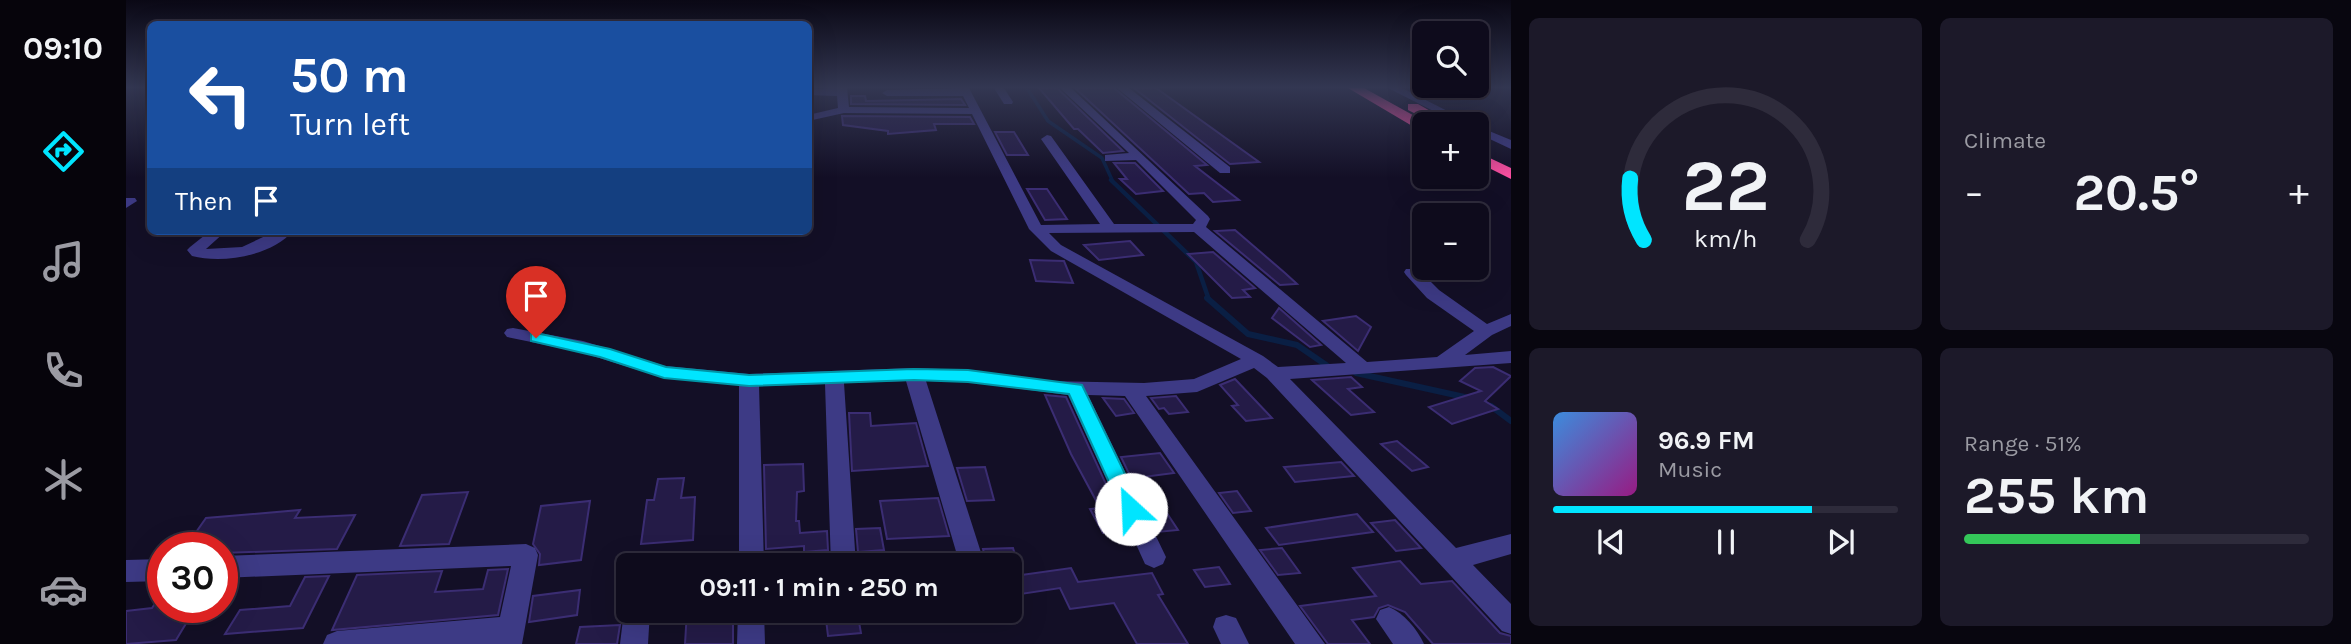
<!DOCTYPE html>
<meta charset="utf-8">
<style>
:root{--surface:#0e0b1c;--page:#1c1929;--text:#f1f3f6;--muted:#9b9ba3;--line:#2e2b3b;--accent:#00e5ff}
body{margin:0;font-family:Karla,sans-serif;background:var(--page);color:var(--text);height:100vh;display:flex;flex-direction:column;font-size:26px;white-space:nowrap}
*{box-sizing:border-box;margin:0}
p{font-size:23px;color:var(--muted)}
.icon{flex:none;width:38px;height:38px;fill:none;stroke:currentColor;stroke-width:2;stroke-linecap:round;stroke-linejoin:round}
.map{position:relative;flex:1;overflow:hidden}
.sheet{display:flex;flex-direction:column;gap:18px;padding:18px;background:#08060f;width:840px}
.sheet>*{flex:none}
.banner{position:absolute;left:21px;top:21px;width:665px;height:214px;border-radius:10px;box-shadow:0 7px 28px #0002,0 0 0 2px var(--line);background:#1a4fa0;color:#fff;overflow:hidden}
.controls{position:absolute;left:1286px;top:21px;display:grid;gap:14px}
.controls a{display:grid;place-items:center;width:77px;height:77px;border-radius:10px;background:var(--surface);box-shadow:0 7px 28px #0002,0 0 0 2px var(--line);font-size:35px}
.speed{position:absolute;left:21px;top:532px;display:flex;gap:14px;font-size:35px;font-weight:700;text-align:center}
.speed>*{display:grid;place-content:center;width:91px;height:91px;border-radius:50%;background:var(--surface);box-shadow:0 7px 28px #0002,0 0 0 2px var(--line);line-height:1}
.speed .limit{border:10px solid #d22;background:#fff;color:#111}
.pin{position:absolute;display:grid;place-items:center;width:60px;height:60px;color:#fff;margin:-72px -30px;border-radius:50% 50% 50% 0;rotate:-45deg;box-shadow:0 0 7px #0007}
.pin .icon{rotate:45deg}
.me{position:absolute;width:77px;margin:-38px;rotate:335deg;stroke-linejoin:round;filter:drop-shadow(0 0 5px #0008)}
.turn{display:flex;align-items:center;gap:24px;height:147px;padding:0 28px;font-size:32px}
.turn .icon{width:91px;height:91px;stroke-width:2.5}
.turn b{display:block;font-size:49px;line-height:60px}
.then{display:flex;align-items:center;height:66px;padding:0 28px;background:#0003;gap:14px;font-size:26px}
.big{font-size:52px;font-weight:700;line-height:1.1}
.sheet .tile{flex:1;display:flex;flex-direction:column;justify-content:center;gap:10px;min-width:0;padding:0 24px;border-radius:10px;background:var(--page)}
.sheet .dial{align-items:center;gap:0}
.dial svg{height:182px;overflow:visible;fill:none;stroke:var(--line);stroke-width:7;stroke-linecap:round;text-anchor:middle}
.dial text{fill:var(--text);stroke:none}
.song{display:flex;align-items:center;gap:21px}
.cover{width:84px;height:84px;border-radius:10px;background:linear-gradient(135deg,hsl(210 70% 55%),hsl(310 70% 35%))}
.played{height:7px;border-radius:4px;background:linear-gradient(90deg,var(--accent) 75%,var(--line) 75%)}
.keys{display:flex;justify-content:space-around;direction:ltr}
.heat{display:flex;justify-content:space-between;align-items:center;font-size:38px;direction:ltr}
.charge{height:10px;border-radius:5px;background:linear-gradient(90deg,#34c759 51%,var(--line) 0)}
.sheet .tiles{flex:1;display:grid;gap:18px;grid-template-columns:repeat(2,1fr)}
.trip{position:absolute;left:490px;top:553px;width:406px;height:70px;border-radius:10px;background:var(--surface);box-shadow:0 7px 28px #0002,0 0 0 2px var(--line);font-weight:700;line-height:70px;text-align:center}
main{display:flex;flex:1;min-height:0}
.dock{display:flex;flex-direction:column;width:126px;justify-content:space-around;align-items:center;background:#06040b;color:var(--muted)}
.dock .icon{width:49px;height:49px}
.dock .current{color:var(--accent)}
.dock b{font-size:32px;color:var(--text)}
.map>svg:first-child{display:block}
</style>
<main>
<nav class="dock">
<b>09:10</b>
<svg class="icon current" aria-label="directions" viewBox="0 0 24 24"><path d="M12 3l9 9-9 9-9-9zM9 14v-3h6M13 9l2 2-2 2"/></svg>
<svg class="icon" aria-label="music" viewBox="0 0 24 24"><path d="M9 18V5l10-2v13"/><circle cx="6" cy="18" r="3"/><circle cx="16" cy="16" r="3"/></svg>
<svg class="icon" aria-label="phone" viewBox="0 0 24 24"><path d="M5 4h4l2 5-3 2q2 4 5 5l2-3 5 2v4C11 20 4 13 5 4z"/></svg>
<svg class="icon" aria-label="climate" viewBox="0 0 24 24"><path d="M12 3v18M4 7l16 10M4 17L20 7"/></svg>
<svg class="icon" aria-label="car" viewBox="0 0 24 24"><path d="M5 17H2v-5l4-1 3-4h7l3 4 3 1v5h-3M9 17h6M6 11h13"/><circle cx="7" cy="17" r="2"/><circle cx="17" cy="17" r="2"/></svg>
</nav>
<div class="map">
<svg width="1385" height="644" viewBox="0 0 1385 644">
<rect width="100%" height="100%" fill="#130f26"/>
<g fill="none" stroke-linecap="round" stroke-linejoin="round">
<path stroke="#0a1f44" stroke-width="3.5" d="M901 88 922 121 976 158 987 182"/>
<path stroke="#0a1f44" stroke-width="4.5" d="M985 180 1070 262 1083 300"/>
<g stroke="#0a1f44" stroke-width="6">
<path d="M1081 298 1122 334 1171 345 1203 367"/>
<path d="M1230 373 1343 398"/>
<path d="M1365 406 1385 421"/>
</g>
</g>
<g fill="#241b47" stroke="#3b2d73" stroke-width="2">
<path d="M913 88H931L997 151 977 153 952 129H948Z"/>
<path d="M949 88H988L1081 165 1069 166 1113 200 1087 202 1078 193 1063 194Z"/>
<path d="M1008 88H1030L1133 162 1104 164Z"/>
<path d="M725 96H739L740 101 835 99 839 105 725 104Z"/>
<path d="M716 116 844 117 848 124H808L810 130 762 134V131L717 125Z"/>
<path d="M869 132H888L902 155H881Z"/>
<path d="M988 163H1009L1037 191 1010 194 994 179H1001Z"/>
<path d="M901 189H921L941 219 919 220Z"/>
<path d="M1109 230 1159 273 1171 284 1154 285 1089 231Z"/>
<path d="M1004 241 1017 255 973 260 958 245Z"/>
<path d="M1087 252 1129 288 1117 290 1124 297 1106 298 1062 254Z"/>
<path d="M904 260 938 261 947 283 910 281Z"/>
<path d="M1153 308 1195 345 1184 347 1146 318Z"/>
<path d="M1230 316 1245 327 1232 351 1197 321Z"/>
<path d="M1367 367 1385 376 1359 401 1372 409 1326 424 1303 407 1355 391 1334 381 1349 368Z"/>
<path d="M1225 377 1236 387 1222 389 1248 412 1225 415 1186 380Z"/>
<path d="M1109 379 1146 418 1120 421 1106 406 1112 405 1094 385Z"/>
<path d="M919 395 940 397 1001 530 977 533 964 509 974 508 945 454Z"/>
<path d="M1050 396 1062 412 1043 414 1038 408 1033 409 1025 398Z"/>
<path d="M977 398 998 399 1008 413 990 416Z"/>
<path d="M723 413H744L745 426 790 423 802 466 726 471Z"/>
<path d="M1271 441 1302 467 1286 471 1255 444Z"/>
<path d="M1034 453 1048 473 1017 477 1052 530 1031 532 995 457Z"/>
<path d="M1215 462 1228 476 1169 482 1158 467Z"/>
<path d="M677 464 678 491 671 492 670 521H673L674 533 701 531 702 550 678 552V546L640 549 638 465Z"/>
<path d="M859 467 868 500 841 501 831 468Z"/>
<path d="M558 478 555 498 569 497 567 540 515 544 521 500H528L532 479Z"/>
<path d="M1111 491 1125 511 1107 513 1093 493Z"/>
<path d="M342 492 323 544 274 546 296 495Z"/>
<path d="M812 498 823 536 761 539 754 501Z"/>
<path d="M464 501 455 560 413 565 414 554 407 544 415 506Z"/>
<path d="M174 510 169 518 229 515 211 549 96 553V548H59L80 518Z"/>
<path d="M1231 514 1247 532 1153 545 1140 528Z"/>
<path d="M1269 520 1295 548 1270 551 1245 523Z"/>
<path d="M754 528 758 550 732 552 730 529Z"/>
<path d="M887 548 892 565H861L857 549Z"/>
<path d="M1156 548 1174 573 1152 575 1134 550Z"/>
<path d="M1274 561 1295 584 1326 581 1374 633 1385 636V644H1307L1279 612 1262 605 1253 608 1248 617 1226 620 1244 644H1202L1174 606 1250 596 1227 568Z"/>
<path d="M1093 567 1104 584 1079 587 1068 570Z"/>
<path d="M945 568 952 582 1026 573 1037 594 1032 595 1062 644H1011L988 603 944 609 934 588 895 594 888 576Z"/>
<path d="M382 569 372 615 206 630 231 575 316 571 309 592 357 589 362 570Z"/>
<path d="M203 576 177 628 99 634 114 610 164 606 179 577Z"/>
<path d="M454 590 451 615 403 622 407 596Z"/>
<path d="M37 592V607H70L50 640 0 644V611L26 608Z"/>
<path d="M561 611H607V644H559Z"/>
<path d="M699 611H731L735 633 702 636Z"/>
<path d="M494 625 491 644H450L454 627Z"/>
</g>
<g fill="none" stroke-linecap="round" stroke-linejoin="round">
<g fill="#3d3a85" fill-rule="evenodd">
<path d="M711 88H721L723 107 843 108 837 96H761L756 93 761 90 843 88 915 225 974 224 915 139 921 135 925 136 988 224H1067L1070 220 1010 160 979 161V155L1003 153 934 88H945L1082 216 1084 219 1080 227 1241 362 1311 357 1348 331 1301 298 1280 275 1278 272 1280 269H1292L1313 290 1361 324 1385 314V326L1366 335 1339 355 1385 351V363L1164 379 1330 548 1385 534V554L1347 565 1385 604V634L1376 631 1141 378 1128 368 1071 392 1020 396 1199 644H1169L999 396 962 395 1040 557 1037 564 1028 568 1019 564 942 395 842 382 800 381 859 565H834L780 381 718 383 730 565H705L699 384 633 386 638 565H613V385L538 378 454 352 381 337 378 333 381 329 387 328 457 341 539 366 623 374 788 368 842 370 922 381 1018 383 1068 379 1115 359 925 251 903 229 846 114 718 113 682 121V115L712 108 711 96 682 95V89ZM1068 232 1220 363 1152 367 1137 356 935 245 923 233Z"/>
<path d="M868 88H878L887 102 886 104H878Z"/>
<path d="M991 88H1003L1104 167V173H1094Z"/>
<path d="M1262 88H1276L1347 124H1333Z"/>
<path d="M1351 126 1385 140V149L1351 133Z"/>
<path d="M0 198H9L11 201 0 208Z"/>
<path d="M84 231H100L80 249 116 247 150 231H167C145 256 97 264 66 256L61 250 64 247Z"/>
<path d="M400 544 409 548 412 555 396 644H197L201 635 211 631 374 617 385 566 96 578V556Z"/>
<path d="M515 553 524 556 527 565H503L506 556Z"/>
<path d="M37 559V581L0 582V560Z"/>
<path d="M502 602V611H524L522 644H494L498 611Z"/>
<path d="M1263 607C1278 613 1291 629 1298 644H1267L1250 619 1254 610Z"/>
<path d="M612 611H638L639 644H611Z"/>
<path d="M1100 615 1110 618 1123 644H1095L1087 627 1090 618Z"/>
</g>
<g fill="#ff4fa3" fill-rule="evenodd">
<path d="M1222 88H1238L1303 124H1298V131L1293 130Z"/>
<path d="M1282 104H1292L1327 124H1310L1282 110Z"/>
<path d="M1351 152 1385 168V179L1351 162Z"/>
</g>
</g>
<linearGradient id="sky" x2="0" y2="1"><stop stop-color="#0a0815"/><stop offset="0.49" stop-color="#333752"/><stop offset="1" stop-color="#333752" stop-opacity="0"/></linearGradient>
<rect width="1385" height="178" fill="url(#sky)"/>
<path fill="#00e5ff" stroke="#0095a6" stroke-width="2" d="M410 333 484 349 540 367 623 375 788 369 842 370 956 385 1016 509 1013 515 1005 518 998 515 943 394 842 382 788 380 623 386 538 378 474 357 405 341V334Z"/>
</svg>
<div class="controls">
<a><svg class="icon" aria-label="search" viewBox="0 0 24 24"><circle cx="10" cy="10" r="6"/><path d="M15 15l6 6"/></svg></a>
<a>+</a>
<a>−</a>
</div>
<div class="speed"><div class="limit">30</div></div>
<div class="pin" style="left:410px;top:338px;background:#d93025"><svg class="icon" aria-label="arrive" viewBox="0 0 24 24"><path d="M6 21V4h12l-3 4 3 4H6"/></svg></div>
<svg class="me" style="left:1005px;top:509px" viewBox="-20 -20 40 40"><circle r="19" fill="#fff"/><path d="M0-13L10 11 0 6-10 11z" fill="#00e5ff"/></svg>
<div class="trip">09:11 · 1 min · 250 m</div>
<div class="banner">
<div class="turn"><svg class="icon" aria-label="left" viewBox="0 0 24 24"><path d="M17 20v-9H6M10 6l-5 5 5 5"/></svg><div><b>50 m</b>Turn left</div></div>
<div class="then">Then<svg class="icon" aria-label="arrive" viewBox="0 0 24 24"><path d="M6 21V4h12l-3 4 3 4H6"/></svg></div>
</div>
</div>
<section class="sheet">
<div class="tiles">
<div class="tile dial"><svg viewBox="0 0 100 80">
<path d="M14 69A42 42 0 1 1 86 69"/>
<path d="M14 69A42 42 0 0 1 8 42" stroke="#00e5ff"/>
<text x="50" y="56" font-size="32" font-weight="700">22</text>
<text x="50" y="72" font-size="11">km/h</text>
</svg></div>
<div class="tile"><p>Climate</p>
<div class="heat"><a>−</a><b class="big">20.5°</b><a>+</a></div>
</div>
<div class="tile">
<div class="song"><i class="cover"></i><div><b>96.9 FM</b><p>Music</p></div></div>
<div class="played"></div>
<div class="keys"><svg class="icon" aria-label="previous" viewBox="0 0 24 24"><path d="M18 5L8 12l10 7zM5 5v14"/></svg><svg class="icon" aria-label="pause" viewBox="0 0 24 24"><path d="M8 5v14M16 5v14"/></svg><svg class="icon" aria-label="next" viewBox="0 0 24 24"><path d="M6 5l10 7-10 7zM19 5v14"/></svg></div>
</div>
<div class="tile"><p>Range · 51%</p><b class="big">255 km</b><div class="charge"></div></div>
</div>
</section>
</main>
